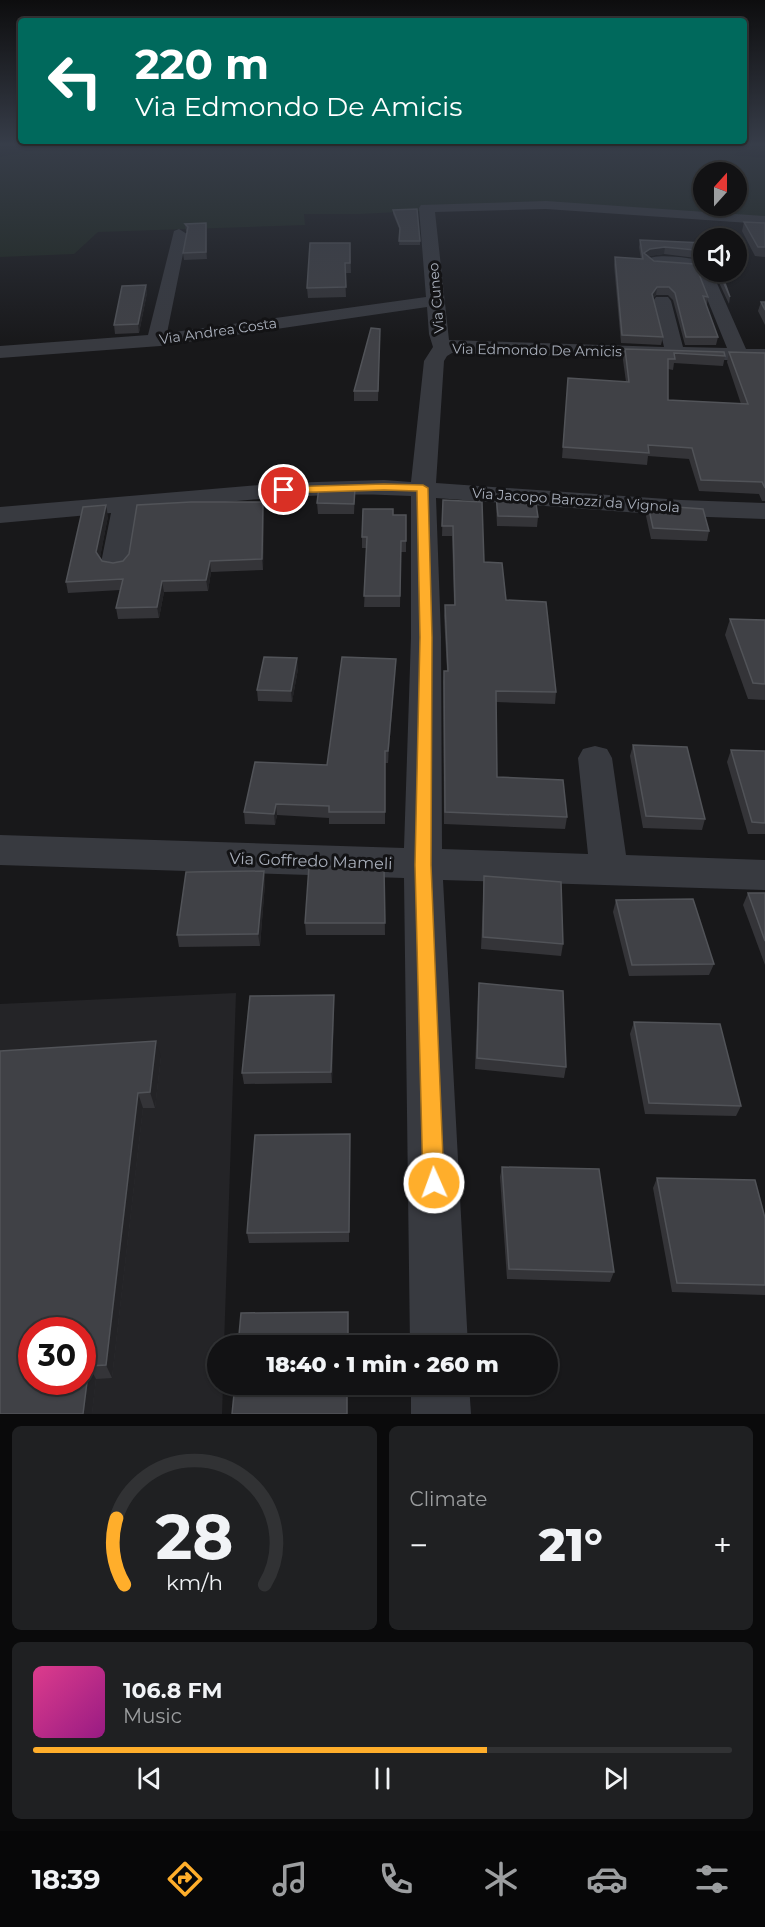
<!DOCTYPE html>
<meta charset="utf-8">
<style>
:root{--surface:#121214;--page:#1f2022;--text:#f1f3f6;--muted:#9c9ea0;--line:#313234;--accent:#ffae2b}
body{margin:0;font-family:Montserrat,sans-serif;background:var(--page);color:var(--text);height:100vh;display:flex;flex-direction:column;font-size:22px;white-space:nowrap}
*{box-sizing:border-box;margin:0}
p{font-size:20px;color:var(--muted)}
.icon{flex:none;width:33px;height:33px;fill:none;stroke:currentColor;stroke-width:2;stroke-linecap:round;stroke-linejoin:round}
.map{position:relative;height:1414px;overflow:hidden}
.side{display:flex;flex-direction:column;gap:12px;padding:12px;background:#0a0a0b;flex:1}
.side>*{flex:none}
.banner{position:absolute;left:18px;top:18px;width:729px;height:126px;border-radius:6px;box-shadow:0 2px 4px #0004,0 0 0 2px var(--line);background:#00695c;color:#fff;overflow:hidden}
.needle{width:39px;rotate:21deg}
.buttons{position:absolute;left:693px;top:162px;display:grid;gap:12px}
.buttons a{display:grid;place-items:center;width:54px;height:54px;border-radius:50%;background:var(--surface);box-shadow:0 2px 4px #0004,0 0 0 2px var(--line);font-size:30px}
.speed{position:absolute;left:18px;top:1317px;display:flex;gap:12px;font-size:30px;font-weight:700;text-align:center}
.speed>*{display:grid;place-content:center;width:78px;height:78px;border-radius:50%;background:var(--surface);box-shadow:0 2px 4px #0004,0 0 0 2px var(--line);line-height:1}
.speed .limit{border:9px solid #d22;background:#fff;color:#111}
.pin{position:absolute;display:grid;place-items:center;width:51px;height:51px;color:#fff;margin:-26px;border:3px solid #fff;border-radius:50%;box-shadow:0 2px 6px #0007}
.me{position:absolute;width:66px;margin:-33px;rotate:358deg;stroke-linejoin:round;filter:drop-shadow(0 0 4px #0008)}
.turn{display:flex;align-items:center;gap:21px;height:126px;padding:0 18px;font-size:27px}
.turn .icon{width:78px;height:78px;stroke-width:2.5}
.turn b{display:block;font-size:42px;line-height:51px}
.big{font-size:45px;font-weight:800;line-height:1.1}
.side .card{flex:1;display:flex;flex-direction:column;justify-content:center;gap:9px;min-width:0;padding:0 21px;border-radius:9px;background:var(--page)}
.side .dial{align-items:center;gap:0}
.dial svg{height:156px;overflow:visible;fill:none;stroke:var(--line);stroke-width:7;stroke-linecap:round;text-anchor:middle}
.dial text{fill:var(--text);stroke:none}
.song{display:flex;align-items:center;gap:18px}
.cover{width:72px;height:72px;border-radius:9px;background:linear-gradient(135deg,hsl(330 70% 55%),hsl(310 70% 35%))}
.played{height:6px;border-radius:3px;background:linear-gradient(90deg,var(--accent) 65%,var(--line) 65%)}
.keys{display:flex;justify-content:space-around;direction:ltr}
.heat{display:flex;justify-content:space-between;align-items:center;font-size:33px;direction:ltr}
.side .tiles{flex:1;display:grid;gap:12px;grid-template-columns:1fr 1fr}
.card:last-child{grid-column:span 2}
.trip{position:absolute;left:207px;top:1335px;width:351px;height:60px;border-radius:30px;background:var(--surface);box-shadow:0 2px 4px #0004,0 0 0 2px var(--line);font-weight:800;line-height:60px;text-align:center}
.menu{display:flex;height:96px;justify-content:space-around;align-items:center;background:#070708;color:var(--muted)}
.menu .icon{width:42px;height:42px}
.menu .selected{color:var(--accent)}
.menu b{font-size:27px;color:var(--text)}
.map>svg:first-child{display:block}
</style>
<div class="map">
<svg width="765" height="1414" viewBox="0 0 765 1414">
<rect width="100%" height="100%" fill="#18181a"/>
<path fill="#242427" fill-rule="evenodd" d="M236 993 224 1345 218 1346V1384L223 1385 222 1414H0V1004ZM32 1330H82V1382H32Z"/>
<path fill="#1d261e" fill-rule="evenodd" d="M53 146H765V151L742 149 734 155 765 158V218L553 204 360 214H304L305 225 98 232 74 254 0 257V157ZM704 172H736V206H704Z"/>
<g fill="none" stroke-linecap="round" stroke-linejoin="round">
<g fill="#383a40" fill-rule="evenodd">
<path d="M546 201 765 216V224L546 209 435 212 449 340 664 347 653 301 656 297H668L671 301 683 347 727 348 695 269 653 266 645 261C653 252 691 258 704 261V272H712L746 349H765V361L452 353 447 356 444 361 436 483 681 500 765 503V519L681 516 436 498 441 637 442 849 588 854 578 758 583 749 595 746 607 749 612 758 626 855 765 860V890L443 880 468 1346H410L404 878 0 865V835L404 848 411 637V496C320 490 227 502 137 511L129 563 125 569 115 571 105 569 101 563 111 513 0 523V507L284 483 384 480 411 482 424 361 433 347 429 334 427 307 160 346 0 358V346L148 335 174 231 179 229 187 234 167 333 426 297 419 208 421 205Z"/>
<path d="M411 1384H469L471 1414H411Z"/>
</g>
</g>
<g fill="#343438">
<path d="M393 210 420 241V245H399L400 231 393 214Z"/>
<path d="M744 222 765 223V257L755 256 742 231Z"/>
<path d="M185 224 207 230V259L184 260 183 253 187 232 186 231Z"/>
<path d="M640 240 704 243V259L664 254 648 256 708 297 707 304H705L718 337 716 345H685L673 300 668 295H656L653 298 663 337 661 345 621 343 614 265 615 257 641 259 639 247Z"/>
<path d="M350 243 351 273H345L346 297 308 298 307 288Z"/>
<path d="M714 272H721L730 297 729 304Z"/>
<path d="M146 285 147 293 139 333 115 334 114 325Z"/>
<path d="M761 302H765V325L758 311Z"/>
<path d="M380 329 378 401H354V391Z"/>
<path d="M625 349 725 356 723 366 674 363 673 370 668 369V400L741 404 727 362 729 352 765 353V501H762L759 494 699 491 689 459 648 456 647 465 562 458 568 378 626 382 623 360Z"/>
<path d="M355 487 354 514H318L317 503Z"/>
<path d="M496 495 538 517 537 527 497 526 496 505Z"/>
<path d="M443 500 484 562 556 692 555 704 496 702 497 777 567 817 565 829 444 824 443 682 444 671H447L444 616 445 605H454L452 536H442Z"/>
<path d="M263 502 264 513 263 570 211 572 208 591 164 592 159 618 118 619 116 608 120 590 68 593 66 582 108 516 100 557 102 561 113 563 123 561Z"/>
<path d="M648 505 709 531 707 541 651 539 646 516Z"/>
<path d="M393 515 406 541V552H401L400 607H364L367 548H362V537Z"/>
<path d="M730 619 765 620V700L748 699 725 635Z"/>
<path d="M298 669 292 702 258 701 257 690Z"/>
<path d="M395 670 388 763H385V824H329V818L277 815 275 825 245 824 244 812 327 765Z"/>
<path d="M633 745 705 819 702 830 643 828 630 756Z"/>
<path d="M731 750 765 751V834H748L727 762Z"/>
<path d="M384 868 385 935H306L305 923Z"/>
<path d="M264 871 265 883 260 946 179 947 177 935Z"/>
<path d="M484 876 563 944 561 956 481 949Z"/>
<path d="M748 893H765V965L743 905Z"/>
<path d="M616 900 714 964 709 975 629 976 613 912Z"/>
<path d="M479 983 566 1067 564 1078 475 1069 478 995Z"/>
<path d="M334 995V1006L332 1083 244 1084 242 1073Z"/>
<path d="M634 1022 741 1106 736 1116 645 1114 630 1034Z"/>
<path d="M0 1051 161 1057 155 1108H143L112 1378 96 1379 92 1414H0Z"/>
<path d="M350 1145 349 1242 249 1243 247 1233Z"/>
<path d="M502 1167 614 1272 610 1282 507 1279 500 1177Z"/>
<path d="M657 1178 765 1218V1295L672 1292 653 1188Z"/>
</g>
<g fill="#232326">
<path d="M206 223 207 230V259L206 252Z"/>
<path d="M665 247 664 254 649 256 643 260 644 253 650 249Z"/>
<path d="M146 285 147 293 139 333 138 324Z"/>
<path d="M657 287 656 295 651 302 652 294Z"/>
<path d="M355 487V497L354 514V504Z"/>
<path d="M263 502 264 513 263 570 262 559Z"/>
<path d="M106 505 108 516 99 563 96 552Z"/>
<path d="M210 561 211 572 208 591 206 580Z"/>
<path d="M162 581 164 592 159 618 157 607Z"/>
<path d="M297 658 298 669 292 702 291 691Z"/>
<path d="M396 659 395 670 388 763V751Z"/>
<path d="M276 804 277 815 275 825 274 814Z"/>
<path d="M264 871 265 883 260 946 258 934Z"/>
<path d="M334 995V1006L332 1083 331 1072Z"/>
<path d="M156 1041 161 1057 155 1108 150 1092Z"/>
<path d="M138 1093 143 1108 112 1378 106 1365Z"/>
<path d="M89 1366 96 1379 92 1414H83Z"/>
</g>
<g fill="#404146" stroke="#515358" stroke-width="1.5" fill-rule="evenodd">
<path d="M417 209 420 241H399L400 228 393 210Z"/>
<path d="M744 222 765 223V247H758Z"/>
<path d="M206 223V252L183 253 188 227 185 224Z"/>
<path d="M640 240 704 243V251L665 247 650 249 644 253 654 261 695 264 708 297 703 296 718 337H686L675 293 669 287H657L652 294 663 337 622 335 615 257 643 259Z"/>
<path d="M310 243H350V263H345L346 287 307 288Z"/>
<path d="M719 272H721L730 297Z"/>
<path d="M146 285 138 324 114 325 122 286Z"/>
<path d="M761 302H765V310Z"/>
<path d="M371 328 380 329 378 391H354Z"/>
<path d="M625 349 724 352 725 356 674 353 675 359H668V400L748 404 729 352 765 353V488L762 482 701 480 692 448 648 445 649 453 563 447 568 378 629 382Z"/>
<path d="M319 487H355L354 504 317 503Z"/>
<path d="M496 495 535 497 538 517 498 516Z"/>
<path d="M443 500 482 502 484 562 502 563 506 600 546 602 556 692 496 691 497 777 563 780 567 817 445 812 444 671H448L445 605H455L453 526H442Z"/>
<path d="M191 502H263L262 559 210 561 206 580 162 581 157 607 116 608 123 579 66 582 83 507 106 505 96 552 102 561 113 563 123 561 129 554 137 505Z"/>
<path d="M648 505 703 509 709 531 653 528Z"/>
<path d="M363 509H393V515H406V541H401L400 596H364L367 537H362Z"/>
<path d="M730 619 765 620V684L753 683Z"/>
<path d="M264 657 297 658 291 691 257 690Z"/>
<path d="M342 657 396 659 388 751H385V812H329V806L276 804 274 814 244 812 255 762 327 765Z"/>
<path d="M633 745 687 747 705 819 646 816Z"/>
<path d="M731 750 765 751V823L752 822Z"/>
<path d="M309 866 384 868 385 923H305Z"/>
<path d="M264 871 258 934 177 935 186 872Z"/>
<path d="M484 876 561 882 563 944 483 937Z"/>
<path d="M748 893H765V941Z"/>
<path d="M693 899 714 964 632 965 616 900Z"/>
<path d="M479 983 563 991 566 1067 477 1058Z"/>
<path d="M334 995 331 1072 242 1073 250 996Z"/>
<path d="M634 1022 720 1024 741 1106 649 1103Z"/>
<path d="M156 1041 150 1092 138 1093 106 1365 89 1366 83 1414H0V1051ZM32 1330H82V1382H32Z"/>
<path d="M350 1134 349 1232 247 1233 255 1135Z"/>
<path d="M502 1167 599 1169 614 1272 509 1269Z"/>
<path d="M657 1178 755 1180 765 1218V1285L677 1283Z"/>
<path d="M348 1312V1346H238L241 1313Z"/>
<path d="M235 1384H347V1414H232Z"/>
</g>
<linearGradient id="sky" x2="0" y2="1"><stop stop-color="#0d0d0e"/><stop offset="0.42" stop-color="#373d49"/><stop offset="1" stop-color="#373d49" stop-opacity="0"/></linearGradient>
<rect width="765" height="344" fill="url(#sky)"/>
<path fill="#ffae2b" stroke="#a6711c" stroke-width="1.5" d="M384 484 423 485 428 488 432 637 431 865 444 1183 441 1191 434 1194 426 1191 423 1183 415 865 420 637 417 491 384 490 284 493 279 490 284 487Z"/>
<g text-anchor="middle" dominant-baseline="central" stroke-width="6" stroke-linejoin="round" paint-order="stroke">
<g font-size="14" fill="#a9afbb" stroke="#131315">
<text transform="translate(436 298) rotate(-95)">Via Cuneo</text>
<text transform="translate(218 331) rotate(-8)">Via Andrea Costa</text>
<text transform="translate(537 350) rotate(1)">Via Edmondo De Amicis</text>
<text transform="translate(576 500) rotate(4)">Via Jacopo Barozzi da Vignola</text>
</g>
<g font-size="16" fill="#a9afbb" stroke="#131315">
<text transform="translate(311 861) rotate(2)">Via Goffredo Mameli</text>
</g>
</g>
</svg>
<div class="buttons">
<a><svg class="needle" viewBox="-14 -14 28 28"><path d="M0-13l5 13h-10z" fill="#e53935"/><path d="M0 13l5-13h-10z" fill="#9c9ea0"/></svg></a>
<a><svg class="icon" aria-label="sound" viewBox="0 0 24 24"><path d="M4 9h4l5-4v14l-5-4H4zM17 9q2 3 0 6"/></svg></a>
</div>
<div class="speed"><div class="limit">30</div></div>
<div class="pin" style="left:284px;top:490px;background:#d93025"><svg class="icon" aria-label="arrive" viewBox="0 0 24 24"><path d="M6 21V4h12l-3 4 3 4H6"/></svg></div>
<svg class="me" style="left:434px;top:1183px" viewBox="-20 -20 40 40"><circle r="17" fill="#ffae2b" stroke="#fff" stroke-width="3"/><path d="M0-11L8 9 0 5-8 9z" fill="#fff"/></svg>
<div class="trip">18:40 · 1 min · 260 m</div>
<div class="banner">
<div class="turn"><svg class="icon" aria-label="left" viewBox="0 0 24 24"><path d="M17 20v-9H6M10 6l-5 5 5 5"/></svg><div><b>220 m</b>Via Edmondo De Amicis</div></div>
</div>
</div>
<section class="side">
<div class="tiles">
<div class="card dial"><svg viewBox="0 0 100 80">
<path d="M14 69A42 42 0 1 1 86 69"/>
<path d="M14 69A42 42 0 0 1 10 35" stroke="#ffae2b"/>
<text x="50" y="56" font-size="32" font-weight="700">28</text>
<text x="50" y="72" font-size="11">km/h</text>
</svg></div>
<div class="card"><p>Climate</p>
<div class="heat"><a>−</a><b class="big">21°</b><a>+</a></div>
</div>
<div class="card">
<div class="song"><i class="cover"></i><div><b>106.8 FM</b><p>Music</p></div></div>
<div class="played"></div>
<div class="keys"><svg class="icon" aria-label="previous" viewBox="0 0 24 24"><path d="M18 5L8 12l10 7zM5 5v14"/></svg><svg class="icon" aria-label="pause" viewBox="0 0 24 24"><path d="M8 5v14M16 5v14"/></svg><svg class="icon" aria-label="next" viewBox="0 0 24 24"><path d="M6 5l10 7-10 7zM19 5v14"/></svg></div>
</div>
</div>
</section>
<nav class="menu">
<b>18:39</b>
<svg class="icon selected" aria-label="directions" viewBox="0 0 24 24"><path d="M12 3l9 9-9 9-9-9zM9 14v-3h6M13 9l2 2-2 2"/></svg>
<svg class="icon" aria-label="music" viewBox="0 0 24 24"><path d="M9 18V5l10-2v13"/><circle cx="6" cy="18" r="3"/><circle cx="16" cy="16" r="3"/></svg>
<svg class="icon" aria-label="phone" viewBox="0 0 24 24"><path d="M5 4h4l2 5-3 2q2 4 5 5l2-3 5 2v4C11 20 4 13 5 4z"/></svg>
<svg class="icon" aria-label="climate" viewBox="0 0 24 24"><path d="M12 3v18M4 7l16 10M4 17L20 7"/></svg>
<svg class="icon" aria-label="car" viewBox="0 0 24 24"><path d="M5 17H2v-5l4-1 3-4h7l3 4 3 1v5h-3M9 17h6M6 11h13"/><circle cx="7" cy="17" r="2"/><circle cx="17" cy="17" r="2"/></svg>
<svg class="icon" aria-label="filters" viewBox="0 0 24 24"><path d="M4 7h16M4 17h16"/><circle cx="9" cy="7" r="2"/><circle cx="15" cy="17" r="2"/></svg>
</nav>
